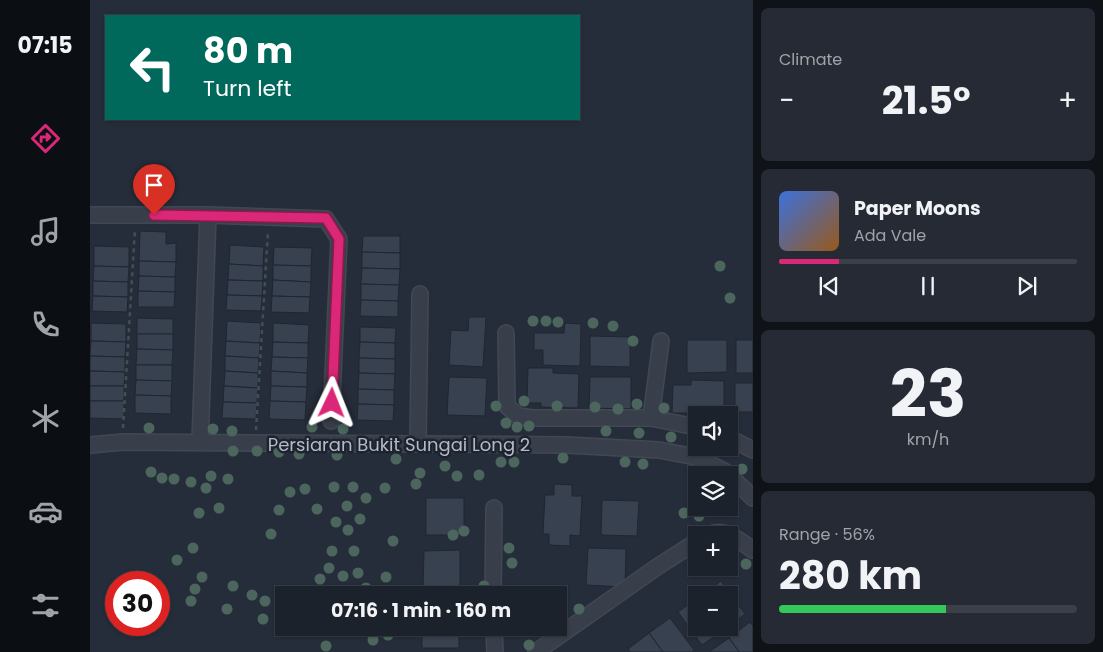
<!DOCTYPE html>
<meta charset="utf-8">
<style>
:root{--surface:#1c222c;--page:#252a34;--text:#f1f3f6;--muted:#a0a4a9;--line:#3a3f48;--accent:#db2777}
body{margin:0;font-family:Poppins,sans-serif;background:var(--page);color:var(--text);height:100vh;display:flex;flex-direction:column;font-size:19px;white-space:nowrap}
*{box-sizing:border-box;margin:0}
p{font-size:16px;color:var(--muted)}
.icon{flex:none;width:28px;height:28px;fill:none;stroke:currentColor;stroke-width:2;stroke-linecap:round;stroke-linejoin:round}
.map{position:relative;flex:1;overflow:hidden}
.panel{display:flex;flex-direction:column;gap:8px;padding:8px;background:#0f1318;width:350px}
.panel>*{flex:none}
.guide{position:absolute;left:15px;top:15px;width:475px;height:105px;border-radius:0px;box-shadow:0 1px 4px #0004,0 0 0 1px var(--line);background:#00695c;color:#fff;overflow:hidden}
.buttons{position:absolute;left:598px;top:406px;display:grid;gap:10px}
.buttons a{display:grid;place-items:center;width:50px;height:50px;border-radius:0px;background:var(--surface);box-shadow:0 1px 4px #0004,0 0 0 1px var(--line);font-size:25px}
.speed{position:absolute;left:15px;top:571px;display:flex;gap:10px;font-size:25px;font-weight:700;text-align:center}
.speed>*{display:grid;place-content:center;width:65px;height:65px;border-radius:50%;background:var(--surface);box-shadow:0 1px 4px #0004,0 0 0 1px var(--line);line-height:1}
.speed .limit{border:8px solid #d22;background:#fff;color:#111}
.pin{position:absolute;display:grid;place-items:center;width:42px;height:42px;color:#fff;margin:-51px -21px;border-radius:50% 50% 50% 0;rotate:-45deg;box-shadow:0 0 5px #0007}
.pin .icon{rotate:45deg}
.me{position:absolute;width:55px;margin:-28px;rotate:2deg;stroke-linejoin:round;filter:drop-shadow(0 0 4px #0008)}
.turn{display:flex;align-items:center;gap:18px;height:105px;padding:0 15px;font-size:22px}
.turn .icon{width:65px;height:65px;stroke-width:2.5}
.turn b{display:block;font-size:35px;line-height:42px}
.big{font-size:38px;font-weight:700;line-height:1.1}
.panel .widget{flex:1;display:flex;flex-direction:column;justify-content:center;gap:8px;min-width:0;padding:0 18px;border-radius:8px;background:var(--page)}
.panel .dial{align-items:center;gap:0}
.dial b{font-size:65px;line-height:1}
.song{display:flex;align-items:center;gap:15px}
.cover{width:60px;height:60px;border-radius:8px;background:linear-gradient(135deg,hsl(220 70% 55%),hsl(30 70% 35%))}
.played{height:5px;border-radius:2px;background:linear-gradient(90deg,var(--accent) 20%,var(--line) 20%)}
.keys{display:flex;justify-content:space-around;direction:ltr}
.heat{display:flex;justify-content:space-between;align-items:center;font-size:28px;direction:ltr}
.charge{height:8px;border-radius:4px;background:linear-gradient(90deg,#34c759 56%,var(--line) 0)}
.trip{position:absolute;left:185px;top:586px;width:292px;height:50px;border-radius:0px;background:var(--surface);box-shadow:0 1px 4px #0004,0 0 0 1px var(--line);font-weight:700;line-height:50px;text-align:center}
main{display:flex;flex:1;min-height:0}
.dock{display:flex;flex-direction:column;width:90px;justify-content:space-around;align-items:center;background:#0b0e12;color:var(--muted)}
.dock .icon{width:35px;height:35px}
.dock .current{color:var(--accent)}
.dock b{font-size:22px;color:var(--text)}
.map>svg:first-child{display:block}
</style>
<main>
<nav class="dock">
<b>07:15</b>
<svg class="icon current" aria-label="directions" viewBox="0 0 24 24"><path d="M12 3l9 9-9 9-9-9zM9 14v-3h6M13 9l2 2-2 2"/></svg>
<svg class="icon" aria-label="music" viewBox="0 0 24 24"><path d="M9 18V5l10-2v13"/><circle cx="6" cy="18" r="3"/><circle cx="16" cy="16" r="3"/></svg>
<svg class="icon" aria-label="phone" viewBox="0 0 24 24"><path d="M5 4h4l2 5-3 2q2 4 5 5l2-3 5 2v4C11 20 4 13 5 4z"/></svg>
<svg class="icon" aria-label="climate" viewBox="0 0 24 24"><path d="M12 3v18M4 7l16 10M4 17L20 7"/></svg>
<svg class="icon" aria-label="car" viewBox="0 0 24 24"><path d="M5 17H2v-5l4-1 3-4h7l3 4 3 1v5h-3M9 17h6M6 11h13"/><circle cx="7" cy="17" r="2"/><circle cx="17" cy="17" r="2"/></svg>
<svg class="icon" aria-label="filters" viewBox="0 0 24 24"><path d="M4 7h16M4 17h16"/><circle cx="9" cy="7" r="2"/><circle cx="15" cy="17" r="2"/></svg>
</nav>
<div class="map">
<svg width="663" height="652" viewBox="0 0 663 652">
<rect width="100%" height="100%" fill="#252d3a"/>
<g fill="#384150" stroke="#202631">
<path d="M50 231 76 232V244L86 243V262L49 261Z"/>
<path d="M273 236H310V253L272 252Z"/>
<path d="M140 245 174 247 173 266 139 264Z"/>
<path d="M4 246 39 247V267L4 266Z"/>
<path d="M184 247 222 248 221 266 183 265Z"/>
<path d="M272 252 310 253V269L272 268Z"/>
<path d="M49 261 86 262 85 277 49 276Z"/>
<path d="M139 264 173 266V281L138 280Z"/>
<path d="M183 265 221 266V282L183 280Z"/>
<path d="M4 266 39 267 38 282 3 281Z"/>
<path d="M272 268 310 269 309 285 271 284Z"/>
<path d="M49 276 85 277V292L48 291Z"/>
<path d="M138 280 173 281 172 296 137 295Z"/>
<path d="M183 280 221 282 220 297 182 296Z"/>
<path d="M3 281 38 282V297L3 296Z"/>
<path d="M271 284 309 285 308 301 271 300Z"/>
<path d="M48 291 85 292 84 307H48Z"/>
<path d="M137 295 172 296 171 311 136 310Z"/>
<path d="M3 296 38 297 37 312 2 311Z"/>
<path d="M182 296 220 297 219 313 181 312Z"/>
<path d="M271 300 308 301V317L270 316Z"/>
<path d="M379 317H396L393 367 359 365 361 330 378 331Z"/>
<path d="M47 318 83 319V334H47Z"/>
<path d="M137 321 171 323 170 343 136 341Z"/>
<path d="M1 323 36 324V342L1 341Z"/>
<path d="M183 323 219 325 218 343 183 342Z"/>
<path d="M475 323 491 324 490 366 453 365V350H444V333H474Z"/>
<path d="M270 327 306 328 305 343 270 342Z"/>
<path d="M47 334H83V350L47 349Z"/>
<path d="M500 336 540 337V367L500 366Z"/>
<path d="M597 340H637V372L597 373Z"/>
<rect x="646" y="340" width="17" height="33"/>
<path d="M1 341 36 342 35 357 0 356Z"/>
<path d="M136 341 170 343 169 358 135 356Z"/>
<path d="M183 342 218 343V358L182 357Z"/>
<path d="M270 342 305 343V359L269 358Z"/>
<path d="M47 349 83 350 82 365H46Z"/>
<path d="M0 356 35 357V372L0 371Z"/>
<path d="M135 356 169 358 168 373 135 371Z"/>
<path d="M182 357 218 358 217 373 181 371Z"/>
<path d="M269 358 305 359V374L269 373Z"/>
<path d="M46 365H82V381L46 380Z"/>
<path d="M438 368H463V373L489 374 488 408 451 407V403H437Z"/>
<path d="M0 371 35 372 34 386H0Z"/>
<path d="M135 371 168 373V388L134 386Z"/>
<path d="M181 371 217 373V387L181 386Z"/>
<path d="M269 373 305 374 304 390 268 389Z"/>
<path d="M359 377 397 378 395 416 357 415Z"/>
<path d="M500 377H541V409L499 408Z"/>
<path d="M46 380 82 381 81 396 45 395Z"/>
<path d="M601 380 634 381V413H582L583 385H601Z"/>
<rect x="645" y="383" width="18" height="29"/>
<rect x="0" y="386" width="34" height="15"/>
<path d="M134 386 168 388 167 403 133 402Z"/>
<path d="M181 386 217 387 216 402 180 401Z"/>
<path d="M268 389 304 390V405L268 404Z"/>
<path d="M45 395 81 396V414L45 413Z"/>
<path d="M0 401H34V419L0 418Z"/>
<path d="M180 401 216 402 215 420 179 419Z"/>
<path d="M133 402 167 403 166 419 132 418Z"/>
<path d="M268 404 304 405 303 421 267 420Z"/>
<path d="M464 484 482 485V496H492L490 536 480 535V546L459 545V534H453L455 495H464Z"/>
<rect x="336" y="498" width="38" height="37"/>
<path d="M512 500 549 501 547 536 511 535Z"/>
<path d="M498 548 536 549 535 587 496 585Z"/>
<path d="M370 550V587H352V594H339V587H333L334 551Z"/>
<path d="M631 581 655 614 639 626V595H612Z"/>
<path d="M606 599V628H632L634 630 612 645 588 612Z"/>
<path d="M580 618 604 650 602 652H573L559 633Z"/>
<path d="M660 622 663 626V652H649L639 638Z"/>
<rect x="332" y="628" width="37" height="20"/>
<path d="M559 633 573 652H540L538 649Z"/>
<path d="M639 638 649 652H619Z"/>
</g>
<g fill="none" stroke-linecap="round" stroke-linejoin="round">
<g stroke="#424853" stroke-width="18">
<g id="street">
<path d="M0 215H118L236 219 249 239 241 421"/>
<path d="M416 333 417 406 428 416 443 418H561L606 427"/>
<path d="M561 418 571 341"/>
<path d="M639 438 663 450"/>
<path d="M110 442 118 215"/>
<path d="M328 443 330 294"/>
<path d="M0 445 33 442 477 445 569 450 606 457 636 472 663 498"/>
<path d="M619 535C635 527 650 541 663 550"/>
<path d="M403 595 404 508"/>
<path d="M404 628 405 652"/>
<path d="M446 652 567 567 606 542"/>
</g>
</g>
<g stroke="#405053" stroke-width="2.5" stroke-dasharray="4 4" stroke-linecap="butt">
<path d="M33 428 45 229"/>
<path d="M166 430 178 231"/>
</g>
<use href="#street" stroke="#393f4a" stroke-width="15"/>
</g>
<g fill="#4d665d">
<circle cx="630" cy="266" r="5.5"/>
<circle cx="640" cy="298" r="5.5"/>
<circle cx="443" cy="321" r="5.5"/>
<circle cx="456" cy="321" r="5.5"/>
<circle cx="468" cy="322" r="5.5"/>
<circle cx="503" cy="323" r="5.5"/>
<circle cx="523" cy="326" r="5.5"/>
<circle cx="543" cy="341" r="5.5"/>
<circle cx="434" cy="401" r="5.5"/>
<circle cx="547" cy="404" r="5.5"/>
<circle cx="406" cy="406" r="5.5"/>
<circle cx="467" cy="406" r="5.5"/>
<circle cx="505" cy="407" r="5.5"/>
<circle cx="574" cy="408" r="5.5"/>
<circle cx="528" cy="409" r="5.5"/>
<circle cx="416" cy="423" r="5.5"/>
<circle cx="439" cy="426" r="5.5"/>
<circle cx="222" cy="427" r="5.5"/>
<circle cx="427" cy="427" r="5.5"/>
<circle cx="59" cy="428" r="5.5"/>
<circle cx="123" cy="429" r="5.5"/>
<circle cx="253" cy="429" r="5.5"/>
<circle cx="142" cy="431" r="5.5"/>
<circle cx="516" cy="431" r="5.5"/>
<circle cx="549" cy="433" r="5.5"/>
<circle cx="581" cy="437" r="5.5"/>
<circle cx="143" cy="451" r="5.5"/>
<circle cx="167" cy="451" r="5.5"/>
<circle cx="189" cy="452" r="5.5"/>
<circle cx="209" cy="454" r="5.5"/>
<circle cx="247" cy="455" r="5.5"/>
<circle cx="473" cy="458" r="5.5"/>
<circle cx="306" cy="459" r="5.5"/>
<circle cx="411" cy="462" r="5.5"/>
<circle cx="424" cy="462" r="5.5"/>
<circle cx="535" cy="462" r="5.5"/>
<circle cx="553" cy="464" r="5.5"/>
<circle cx="355" cy="466" r="5.5"/>
<circle cx="652" cy="469" r="5.5"/>
<circle cx="61" cy="472" r="5.5"/>
<circle cx="330" cy="473" r="5.5"/>
<circle cx="389" cy="475" r="5.5"/>
<circle cx="121" cy="476" r="5.5"/>
<circle cx="367" cy="476" r="5.5"/>
<circle cx="72" cy="478" r="5.5"/>
<circle cx="84" cy="479" r="5.5"/>
<circle cx="138" cy="479" r="5.5"/>
<circle cx="101" cy="482" r="5.5"/>
<circle cx="326" cy="484" r="5.5"/>
<circle cx="244" cy="487" r="5.5"/>
<circle cx="263" cy="487" r="5.5"/>
<circle cx="116" cy="488" r="5.5"/>
<circle cx="295" cy="488" r="5.5"/>
<circle cx="215" cy="489" r="5.5"/>
<circle cx="200" cy="492" r="5.5"/>
<circle cx="276" cy="498" r="5.5"/>
<circle cx="257" cy="506" r="5.5"/>
<circle cx="129" cy="508" r="5.5"/>
<circle cx="227" cy="509" r="5.5"/>
<circle cx="189" cy="510" r="5.5"/>
<circle cx="109" cy="513" r="5.5"/>
<circle cx="594" cy="513" r="5.5"/>
<circle cx="609" cy="516" r="5.5"/>
<circle cx="270" cy="519" r="5.5"/>
<circle cx="246" cy="522" r="5.5"/>
<circle cx="258" cy="530" r="5.5"/>
<circle cx="374" cy="531" r="5.5"/>
<circle cx="181" cy="534" r="5.5"/>
<circle cx="363" cy="535" r="5.5"/>
<circle cx="303" cy="541" r="5.5"/>
<circle cx="103" cy="548" r="5.5"/>
<circle cx="419" cy="548" r="5.5"/>
<circle cx="242" cy="551" r="5.5"/>
<circle cx="264" cy="551" r="5.5"/>
<circle cx="87" cy="560" r="5.5"/>
<circle cx="422" cy="563" r="5.5"/>
<circle cx="656" cy="564" r="5.5"/>
<circle cx="239" cy="568" r="5.5"/>
<circle cx="268" cy="573" r="5.5"/>
<circle cx="253" cy="576" r="5.5"/>
<circle cx="112" cy="577" r="5.5"/>
<circle cx="296" cy="577" r="5.5"/>
<circle cx="230" cy="579" r="5.5"/>
<circle cx="143" cy="586" r="5.5"/>
<circle cx="394" cy="586" r="5.5"/>
<circle cx="276" cy="588" r="5.5"/>
<circle cx="105" cy="589" r="5.5"/>
<circle cx="162" cy="595" r="5.5"/>
<circle cx="101" cy="601" r="5.5"/>
<circle cx="175" cy="601" r="5.5"/>
<circle cx="137" cy="609" r="5.5"/>
<circle cx="489" cy="609" r="5.5"/>
<circle cx="173" cy="619" r="5.5"/>
<circle cx="298" cy="635" r="5.5"/>
<circle cx="283" cy="640" r="5.5"/>
<circle cx="439" cy="645" r="5.5"/>
<circle cx="236" cy="646" r="5.5"/>
</g>
<g fill="none" stroke-linecap="round" stroke-linejoin="round">
<g stroke="#8e194d" stroke-width="12">
<path id="route" d="M64 215 236 218 249 239 242 403"/>
</g>
<use href="#route" stroke="#db2777" stroke-width="9"/>
</g>
<g text-anchor="middle" dominant-baseline="central" stroke-width="5" stroke-linejoin="round" paint-order="stroke">
<g font-size="18" fill="#b4bac6" stroke="#1e242f">
<text x="309" y="444">Persiaran Bukit Sungai Long 2</text>
</g>
</g>
</svg>
<div class="buttons">
<a><svg class="icon" aria-label="sound" viewBox="0 0 24 24"><path d="M4 9h4l5-4v14l-5-4H4zM17 9q2 3 0 6"/></svg></a>
<a><svg class="icon" aria-label="layers" viewBox="0 0 24 24"><path d="M12 4l9 5-9 5-9-5zM3 14l9 5 9-5"/></svg></a>
<a>+</a>
<a>−</a>
</div>
<div class="speed"><div class="limit">30</div></div>
<div class="pin" style="left:64px;top:215px;background:#d93025"><svg class="icon" aria-label="arrive" viewBox="0 0 24 24"><path d="M6 21V4h12l-3 4 3 4H6"/></svg></div>
<svg class="me" style="left:242px;top:403px" viewBox="-20 -20 40 40"><path d="M0-17L14 15 0 8-14 15z" fill="#db2777" stroke="#fff" stroke-width="4"/></svg>
<div class="trip">07:16 · 1 min · 160 m</div>
<div class="guide">
<div class="turn"><svg class="icon" aria-label="left" viewBox="0 0 24 24"><path d="M17 20v-9H6M10 6l-5 5 5 5"/></svg><div><b>80 m</b>Turn left</div></div>
</div>
</div>
<section class="panel">
<div class="widget"><p>Climate</p>
<div class="heat"><a>−</a><b class="big">21.5°</b><a>+</a></div>
</div>
<div class="widget">
<div class="song"><i class="cover"></i><div><b>Paper Moons</b><p>Ada Vale</p></div></div>
<div class="played"></div>
<div class="keys"><svg class="icon" aria-label="previous" viewBox="0 0 24 24"><path d="M18 5L8 12l10 7zM5 5v14"/></svg><svg class="icon" aria-label="pause" viewBox="0 0 24 24"><path d="M8 5v14M16 5v14"/></svg><svg class="icon" aria-label="next" viewBox="0 0 24 24"><path d="M6 5l10 7-10 7zM19 5v14"/></svg></div>
</div>
<div class="widget dial"><b>23</b><p>km/h</p></div>
<div class="widget"><p>Range · 56%</p><b class="big">280 km</b><div class="charge"></div></div>
</section>
</main>
